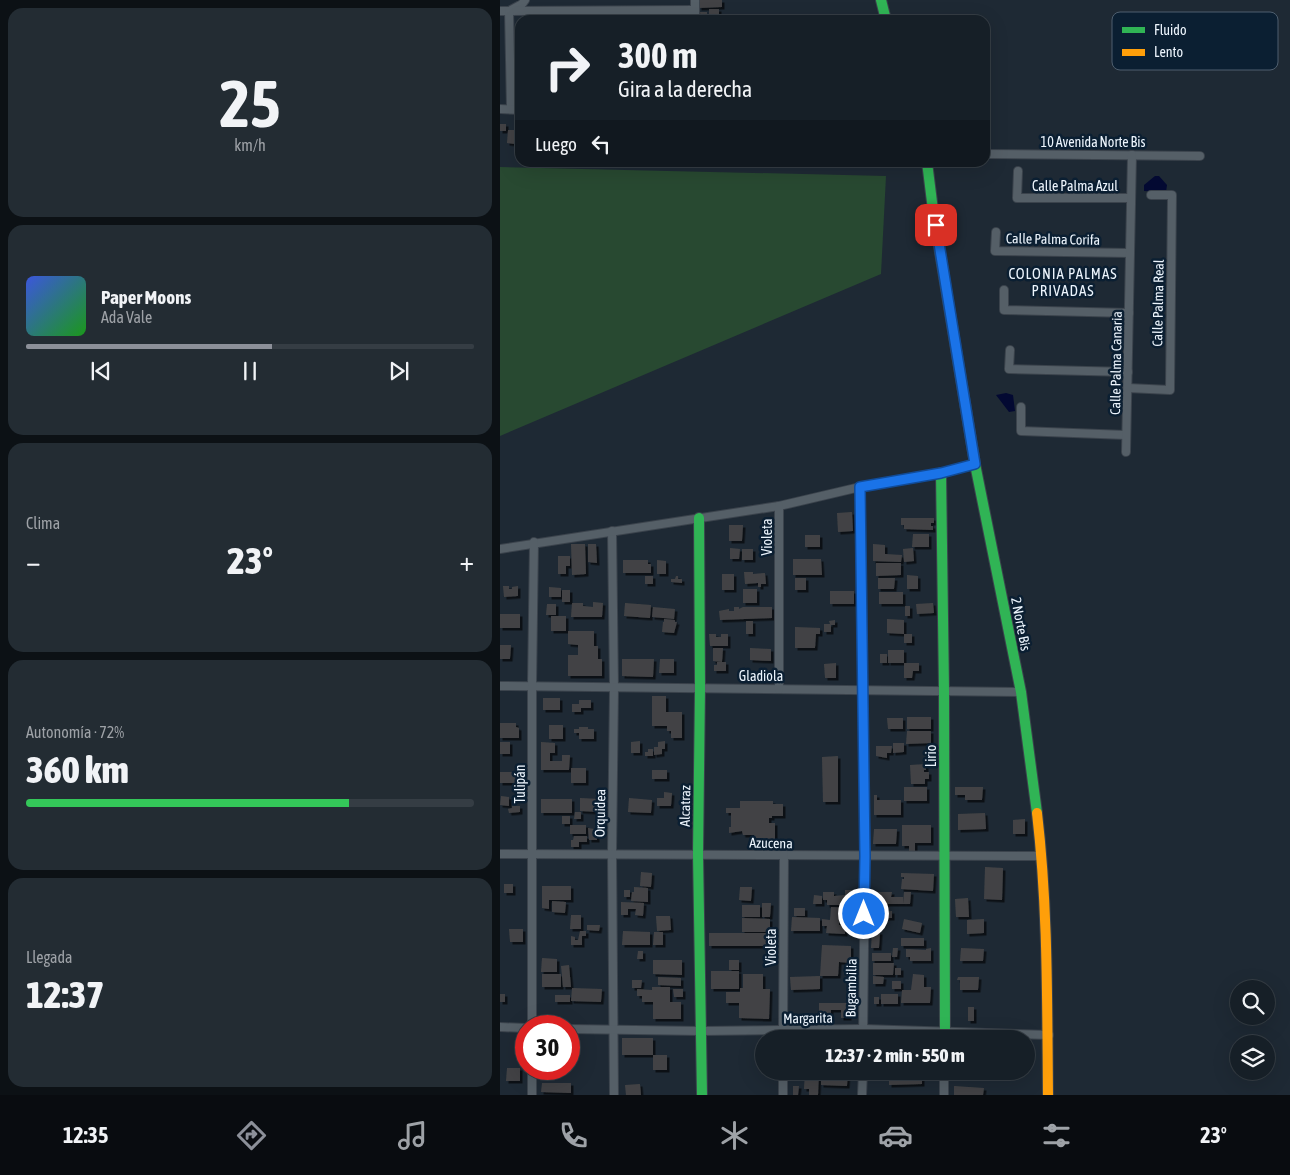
<!DOCTYPE html>
<html lang="es">
<meta charset="utf-8">
<style>
:root{--surface:#161f27;--page:#232c33;--text:#f1f3f6;--muted:#9ea2a7;--line:#353d44;--accent:#8c9099}
body{margin:0;font-family:"Asap Condensed",sans-serif;background:var(--page);color:var(--text);height:100vh;display:flex;flex-direction:column;font-size:19px;white-space:nowrap}
*{box-sizing:border-box;margin:0}
p{font-size:16px;color:var(--muted)}
.icon{flex:none;width:28px;height:28px;fill:none;stroke:currentColor;stroke-width:2;stroke-linecap:round;stroke-linejoin:round}
.map{position:relative;flex:1;overflow:hidden}
.side{display:flex;flex-direction:column;gap:8px;padding:8px;background:#0c1115;width:500px}
.side>*{flex:none}
.top-card{position:absolute;left:15px;top:15px;width:475px;height:152px;border-radius:15px;box-shadow:0 5px 20px #0002,0 0 0 1px var(--line);background:#161f27;color:var(--text);overflow:hidden}
.tools{position:absolute;left:730px;top:980px;display:grid;gap:10px}
.tools a{display:grid;place-items:center;width:45px;height:45px;border-radius:50%;background:var(--surface);box-shadow:0 5px 20px #0002,0 0 0 1px var(--line);font-size:25px}
.speed{position:absolute;left:15px;top:1015px;display:flex;gap:10px;font-size:25px;font-weight:700;text-align:center}
.speed>*{display:grid;place-content:center;width:65px;height:65px;border-radius:50%;background:var(--surface);box-shadow:0 5px 20px #0002,0 0 0 1px var(--line);line-height:1}
.speed .limit{border:8px solid #d22;background:#fff;color:#111}
.pin{position:absolute;display:grid;place-items:center;width:42px;height:42px;color:#fff;margin:-21px;border-radius:10px;box-shadow:0 2px 8px #0006}
.me{position:absolute;width:55px;margin:-28px;rotate:0deg;stroke-linejoin:round;filter:drop-shadow(0 0 4px #0008)}
.turn{display:flex;align-items:center;gap:18px;height:105px;padding:0 20px;font-size:22px}
.turn .icon{width:65px;height:65px;stroke-width:2.5}
.turn b{display:block;font-size:35px;line-height:42px}
.then{display:flex;align-items:center;height:48px;padding:0 20px;background:#0003;gap:10px;font-size:19px}
.big{font-size:38px;font-weight:800;line-height:1.1}
.side .card{flex:1;display:flex;flex-direction:column;justify-content:center;gap:8px;min-width:0;padding:0 18px;border-radius:15px;background:var(--page)}
.side .dial{align-items:center;gap:0}
.dial b{font-size:65px;line-height:1}
.song{display:flex;align-items:center;gap:15px}
.cover{width:60px;height:60px;border-radius:8px;background:linear-gradient(135deg,hsl(230 70% 55%),hsl(120 70% 35%))}
.played{height:5px;border-radius:2px;background:linear-gradient(90deg,var(--accent) 55%,var(--line) 55%)}
.keys{display:flex;justify-content:space-around;direction:ltr}
.heat{display:flex;justify-content:space-between;align-items:center;font-size:28px;direction:ltr}
.charge{height:8px;border-radius:4px;background:linear-gradient(90deg,#34c759 72%,var(--line) 0)}
.trip{position:absolute;left:255px;top:1030px;width:280px;height:50px;border-radius:25px;background:var(--surface);box-shadow:0 5px 20px #0002,0 0 0 1px var(--line);font-weight:800;line-height:50px;text-align:center}
.menu{display:flex;height:80px;justify-content:space-around;align-items:center;background:#090c10;color:var(--muted)}
.menu .icon{width:35px;height:35px}
.menu .active{color:var(--accent)}
.menu b{font-size:22px;color:var(--text)}
main{display:flex;flex:1;min-height:0}
.map>svg:first-child{display:block}
</style>
<main>
<section class="side">
<div class="card dial"><b>25</b><p>km/h</p></div>
<div class="card">
<div class="song"><i class="cover"></i><div><b>Paper Moons</b><p>Ada Vale</p></div></div>
<div class="played"></div>
<div class="keys"><svg class="icon" aria-label="previous" viewBox="0 0 24 24"><path d="M18 5L8 12l10 7zM5 5v14"/></svg><svg class="icon" aria-label="pause" viewBox="0 0 24 24"><path d="M8 5v14M16 5v14"/></svg><svg class="icon" aria-label="next" viewBox="0 0 24 24"><path d="M6 5l10 7-10 7zM19 5v14"/></svg></div>
</div>
<div class="card"><p>Clima</p>
<div class="heat"><a>−</a><b class="big">23°</b><a>+</a></div>
</div>
<div class="card"><p>Autonomía · 72%</p><b class="big">360 km</b><div class="charge"></div></div>
<div class="card"><p>Llegada</p><b class="big">12:37</b></div>
</section>
<div class="map">
<svg width="790" height="1095" viewBox="0 0 790 1095">
<defs>
<filter id="shadow"><feDropShadow dx="2.5" dy="2.5" stdDeviation="0" flood-color="#0009"/></filter>
</defs>
<rect width="100%" height="100%" fill="#1e2934"/>
<path fill="#284931" d="M0 167 386 176 381 274 0 436Z"/>
<g fill="#030932">
<path d="M655 176H659L667 185 666 192 644 191V185Z"/>
<path d="M506 393 513 395 515 411 509 412 496 395Z"/>
</g>
<g fill="#434345" filter="url(#shadow)">
<path d="M199 0H222V7L199 8Z"/>
<rect x="209" y="9" width="10" height="11"/>
<path d="M200 12H207V20H201Z"/>
<rect x="0" y="124" width="6" height="7"/>
<path d="M8 130H16L15 144 7 143Z"/>
<path d="M352 512 353 531 338 532 337 513Z"/>
<path d="M401 518H434V523H431V526H433V530L404 529V525H401Z"/>
<path d="M229 525H243L242 541H229Z"/>
<path d="M413 534H429V547H412Z"/>
<rect x="305" y="535" width="15" height="12"/>
<path d="M71 544H85L86 574 72 575Z"/>
<path d="M88 544H96L97 563 88 562Z"/>
<path d="M373 544 385 545V554L402 555 401 562 373 561Z"/>
<path d="M230 548 240 549 239 559H230Z"/>
<path d="M413 548 414 561 404 562 403 549Z"/>
<rect x="242" y="549" width="11" height="11"/>
<path d="M58 556H70V566H66V574H58Z"/>
<path d="M293 559H321L322 575H293Z"/>
<path d="M123 560H148V564H151V573H123Z"/>
<path d="M157 560 166 561V574H157Z"/>
<path d="M376 563H401V575L376 576Z"/>
<path d="M244 572H253V574L265 573 266 584H261V587H258V583L245 584Z"/>
<rect x="222" y="574" width="12" height="16"/>
<path d="M407 575 418 576V589H407Z"/>
<rect x="145" y="576" width="8" height="8"/>
<path d="M176 576H178V579H182V583L171 582V579H175Z"/>
<rect x="295" y="578" width="11" height="12"/>
<path d="M378 578H395L394 589H378Z"/>
<path d="M3 586H9V589H12V587L18 586V596L4 597Z"/>
<path d="M49 587 61 588V597H49Z"/>
<rect x="243" y="589" width="14" height="14"/>
<rect x="62" y="590" width="8" height="12"/>
<rect x="330" y="591" width="24" height="13"/>
<rect x="379" y="592" width="24" height="12"/>
<path d="M93 602 103 603 102 617H71L72 603H83V606L93 607Z"/>
<path d="M125 603 151 605 150 618 124 616Z"/>
<path d="M433 603 434 613 417 614 416 604Z"/>
<path d="M47 604H56V615H46Z"/>
<rect x="405" y="606" width="5" height="10"/>
<path d="M153 607 175 609 174 619 152 617Z"/>
<path d="M234 607H239V609L243 607H272V618L220 620 219 611 229 609V611H234Z"/>
<rect x="0" y="614" width="20" height="14"/>
<rect x="51" y="616" width="15" height="15"/>
<path d="M164 619 175 620V622H177L174 633 162 632 163 622H164Z"/>
<path d="M387 619 404 620V634L387 633Z"/>
<path d="M335 620V625H331V632H324V624H330L329 621Z"/>
<rect x="246" y="621" width="7" height="13"/>
<path d="M295 627 320 628V634H316L315 648H295Z"/>
<path d="M68 631H94V646H98V659H102V676H68V655H78V645L68 644Z"/>
<path d="M209 634H216V637H221V634H228V646H210Z"/>
<rect x="404" y="634" width="8" height="9"/>
<path d="M0 645H11L10 659H0Z"/>
<path d="M213 648H223L222 662 213 661Z"/>
<path d="M250 648 271 649V661L250 660Z"/>
<rect x="388" y="650" width="16" height="13"/>
<rect x="380" y="654" width="7" height="9"/>
<path d="M122 659H154L153 677 122 676Z"/>
<path d="M160 659H174V673H159Z"/>
<path d="M217 662H226V671H214V665H217Z"/>
<path d="M336 663V678H325L324 664Z"/>
<path d="M404 663H419V671H413L412 678H404Z"/>
<path d="M152 696H166V712H182V738H171V731H167V726H152Z"/>
<rect x="43" y="698" width="17" height="12"/>
<path d="M79 700H91V708H81V712H72V704H79Z"/>
<rect x="407" y="717" width="24" height="12"/>
<path d="M387 718H403V729H388Z"/>
<path d="M0 723H16V727L19 728V738H0Z"/>
<rect x="49" y="725" width="14" height="14"/>
<path d="M79 727H88V729H94V739H79V733H74V729H79Z"/>
<path d="M407 731H431V743L406 744Z"/>
<path d="M140 741V753H131V742Z"/>
<path d="M165 741V749H162V754L154 755V747H158V742Z"/>
<rect x="0" y="742" width="10" height="12"/>
<path d="M41 742 55 743V753H50V761H62V755H70L69 770H41Z"/>
<path d="M393 743H404V752L393 753Z"/>
<path d="M376 746H392L391 753H387V758L376 756Z"/>
<path d="M148 749H153V756H145V752H148Z"/>
<path d="M338 756V802H323L322 757Z"/>
<path d="M426 764V770H424V772H429V779H425V784H411L410 765Z"/>
<rect x="71" y="768" width="15" height="15"/>
<rect x="152" y="770" width="15" height="9"/>
<rect x="0" y="772" width="17" height="11"/>
<rect x="404" y="787" width="23" height="14"/>
<path d="M455 787H483L482 800H465V795H455Z"/>
<path d="M164 792 172 793 171 806H157V798H164Z"/>
<path d="M374 795H377V800H401V815H374Z"/>
<path d="M1 796 9 797V806L0 805Z"/>
<path d="M80 798 100 799 99 812 80 811Z"/>
<path d="M129 798 152 800 151 813 128 812Z"/>
<rect x="41" y="799" width="31" height="14"/>
<path d="M240 801H273V804H283V816H272V818H269V823H275V841L254 842V835H243L242 831 229 833V827H231V813H226V808H240Z"/>
<path d="M12 806H20V812L9 813 8 809 12 808Z"/>
<path d="M75 812H81V819H74Z"/>
<path d="M485 813 486 829 458 830V814Z"/>
<rect x="62" y="816" width="8" height="8"/>
<path d="M525 819V834H513V820Z"/>
<rect x="70" y="825" width="16" height="9"/>
<path d="M402 825H431V843H415V851H409V846H402Z"/>
<path d="M88 828 94 829 93 834 97 835V840H89Z"/>
<path d="M374 829H397L396 844H373Z"/>
<path d="M74 836H87V842H79V847H71V840H73Z"/>
<path d="M485 867 503 868 502 900 484 899Z"/>
<path d="M141 872 152 873 151 887 140 886Z"/>
<path d="M401 873 434 874 433 891 401 889 402 879H404V877H401Z"/>
<rect x="4" y="884" width="9" height="9"/>
<path d="M42 886H71V900H49V909L42 908Z"/>
<path d="M134 887 148 888V902L131 901 132 892H134Z"/>
<path d="M240 887H252L251 901 239 900Z"/>
<rect x="124" y="890" width="6" height="7"/>
<path d="M345 890H352V905H327V900H323V892H334V896L345 895Z"/>
<path d="M376 892H392L391 897H403V904H376Z"/>
<path d="M404 892H411L410 904H403Z"/>
<path d="M314 895 322 896V904H313Z"/>
<path d="M468 898 469 917H456L455 899Z"/>
<path d="M52 901 66 902 65 913 52 912Z"/>
<path d="M121 902 144 903 143 916 135 915 136 909H128V915H121Z"/>
<path d="M262 903H271L270 917H262Z"/>
<rect x="242" y="905" width="18" height="12"/>
<path d="M331 907 351 908 350 920H339V925H345V934L326 933 327 926H322V919L330 920Z"/>
<rect x="294" y="908" width="11" height="8"/>
<path d="M392 911V918H382L381 912Z"/>
<path d="M71 915H81V929H70Z"/>
<path d="M156 916H170L171 930 157 931Z"/>
<path d="M292 917 320 918V931H291Z"/>
<path d="M242 918 270 919V932H242Z"/>
<path d="M404 919 422 923 420 933 402 929Z"/>
<path d="M484 919V933L467 934V920Z"/>
<path d="M87 925H100L99 931 87 930Z"/>
<path d="M9 929H23V942H10Z"/>
<path d="M80 931H86V936H82V945H71V936L75 937V940H78Z"/>
<path d="M123 931 150 932V945H122Z"/>
<path d="M154 932H163V945H153Z"/>
<path d="M372 932H380L379 948H371Z"/>
<rect x="209" y="933" width="60" height="13"/>
<rect x="401" y="938" width="23" height="8"/>
<path d="M322 945 351 946V963L339 962 338 976H320Z"/>
<path d="M393 948H398L397 957H392Z"/>
<path d="M431 948V961H410V957H406V949L426 950V949Z"/>
<path d="M461 948 484 949 483 961H460Z"/>
<path d="M138 951H143V959H137Z"/>
<rect x="372" y="953" width="19" height="8"/>
<path d="M42 958 57 959V972H41Z"/>
<path d="M153 960H182V975L153 974Z"/>
<rect x="229" y="960" width="10" height="10"/>
<path d="M373 963H394L393 975H373Z"/>
<path d="M69 965 71 987H63L61 966Z"/>
<rect x="395" y="968" width="6" height="7"/>
<rect x="211" y="971" width="28" height="18"/>
<rect x="42" y="974" width="19" height="13"/>
<path d="M243 974H263V989H270L269 1019 239 1018V1003H226V992H240V988H243Z"/>
<path d="M413 974 424 975V987H431L430 1003H401L402 990H411Z"/>
<path d="M320 976V989L291 990 290 977Z"/>
<path d="M373 976 384 977 383 984H373Z"/>
<path d="M158 977 181 978V986L158 985Z"/>
<path d="M458 977H479L478 990H460V980H457Z"/>
<path d="M132 980H142L141 988H132Z"/>
<rect x="392" y="981" width="9" height="8"/>
<path d="M152 987H170V1002H181V1019H153V1002H142V996H137V989L152 990Z"/>
<path d="M72 988 102 989 101 1002 71 1001Z"/>
<path d="M173 989H183V997H174Z"/>
<rect x="0" y="994" width="5" height="8"/>
<rect x="381" y="994" width="17" height="10"/>
<rect x="55" y="995" width="15" height="7"/>
<rect x="374" y="997" width="5" height="7"/>
<path d="M319 1003H349V1018H341V1010H331V1018H319Z"/>
<rect x="468" y="1007" width="6" height="14"/>
<rect x="122" y="1038" width="31" height="17"/>
<rect x="153" y="1055" width="14" height="15"/>
<path d="M7 1068H20V1081H6Z"/>
<path d="M305 1071H319L318 1095H309V1089H304Z"/>
<path d="M321 1071H348L347 1086 321 1085Z"/>
<path d="M389 1071H422V1084L389 1085Z"/>
<path d="M42 1083H71V1093L41 1092Z"/>
<path d="M140 1084 141 1095H126L125 1085Z"/>
<path d="M293 1086H299L298 1095H293Z"/>
<path d="M454 1086 484 1088 483 1095H454Z"/>
</g>
<g fill="none" stroke-linecap="round" stroke-linejoin="round">
<g stroke="#3b434c" stroke-width="10">
<g id="street">
<path d="M11 10 22 4 25 0"/>
<path d="M0 11 195 10"/>
<path d="M9 11 11 109"/>
<path d="M195 20V0"/>
<path d="M0 109 20 110"/>
<path d="M485 154 700 156"/>
<path d="M518 171 517 198H630"/>
<path d="M496 232 495 251 630 253"/>
<path d="M504 290V310L629 313"/>
<path d="M510 350 509 369 628 372"/>
<path d="M628 388 670 390 672 195H651"/>
<path d="M521 407V431L626 435"/>
<path d="M626 452 632 155"/>
<path d="M360 487 365 856 363 1039"/>
<path d="M112 531 114 688 112 854 114 1095"/>
<path d="M0 549 279 506 360 487 441 473 475 464"/>
<path d="M0 686 521 692"/>
<path d="M279 689V506"/>
<path d="M0 854 542 856"/>
<path d="M32 1026V686L34 542"/>
<path d="M0 1027 26 1028"/>
<path d="M69 1029 201 1031 363 1029 549 1035"/>
<path d="M283 1039 284 855"/>
<path d="M32 1069V1095"/>
<path d="M283 1071V1095"/>
<path d="M362 1095 363 1071"/>
<path d="M444 1095V1071"/>
</g>
</g>
<g stroke="#3b434c" stroke-width="12">
<g id="fast">
<path d="M381 0 386 20"/>
<path d="M427 162 433 210 475 464 521 692 537 813"/>
<path d="M441 473 444 690 445 1039"/>
<path d="M199 518 200 688 198 854 202 1095"/>
</g>
</g>
<g stroke="#3b434c" stroke-width="12">
<path id="slow" d="M537 813C548 907 547 1001 548 1095"/>
</g>
<use href="#street" stroke="#555f67" stroke-width="8"/>
<use href="#fast" stroke="#30b455" stroke-width="10"/>
<use href="#slow" stroke="#ff9f0a" stroke-width="10"/>
</g>
<g fill="none" stroke-linecap="round" stroke-linejoin="round">
<g stroke="#114b97" stroke-width="12">
<path id="route" d="M364 914 365 856 360 487 441 473 475 464 436 225"/>
</g>
<use href="#route" stroke="#1a73e8" stroke-width="9"/>
</g>
<g text-anchor="middle" dominant-baseline="central" stroke-width="5" stroke-linejoin="round" paint-order="stroke">
<g font-size="14" fill="#edf5fd" stroke="#0b1f32">
<text x="593" y="142">10 Avenida Norte Bis</text>
<text x="575" y="186">Calle Palma Azul</text>
<text transform="translate(553 239) rotate(1)">Calle Palma Corifa</text>
<text transform="translate(658 303) rotate(-89)">Calle Palma Real</text>
<text transform="translate(616 363) rotate(-89)">Calle Palma Canaria</text>
<text transform="translate(267 537) rotate(-90)">Violeta</text>
<text transform="translate(521 624) rotate(79)">2 Norte Bis</text>
<text x="261" y="676">Gladiola</text>
<text transform="translate(431 756) rotate(-90)">Lirio</text>
<text transform="translate(20 784) rotate(-90)">Tulipán</text>
<text transform="translate(185 806) rotate(-89)">Alcatraz</text>
<text transform="translate(100 813) rotate(-89)">Orquidea</text>
<text transform="translate(271 843) rotate(1)">Azucena</text>
<text transform="translate(271 947) rotate(-90)">Violeta</text>
<text transform="translate(351 988) rotate(-89)">Bugambilia</text>
<text transform="translate(308 1018) rotate(-1)">Margarita</text>
</g>
<g font-size="15" letter-spacing="1" fill="#edf5fd" stroke="#0b1f32">
<text x="563" y="273">COLONIA PALMAS<tspan x="563" dy="17">PRIVADAS</tspan></text>
</g>
</g>
<rect x="612" y="12" width="166" height="58" rx="8" fill="#0b1f32" stroke="#4f5f6f" stroke-width="1"/>
<rect x="622" y="27" width="23" height="6" fill="#30b455"/>
<rect x="622" y="49" width="23" height="7" fill="#ff9f0a"/>
<g font-size="14" fill="#edf5fd">
<text x="654" y="35">Fluido</text>
<text x="654" y="57">Lento</text>
</g>
</svg>
<div class="tools">
<a><svg class="icon" aria-label="search" viewBox="0 0 24 24"><circle cx="10" cy="10" r="6"/><path d="M15 15l6 6"/></svg></a>
<a><svg class="icon" aria-label="layers" viewBox="0 0 24 24"><path d="M12 4l9 5-9 5-9-5zM3 14l9 5 9-5"/></svg></a>
</div>
<div class="speed"><div class="limit">30</div></div>
<div class="pin" style="left:436px;top:225px;background:#d93025"><svg class="icon" aria-label="arrive" viewBox="0 0 24 24"><path d="M6 21V4h12l-3 4 3 4H6"/></svg></div>
<svg class="me" style="left:364px;top:914px" viewBox="-20 -20 40 40"><circle r="17" fill="#1a73e8" stroke="#fff" stroke-width="3"/><path d="M0-11L8 9 0 5-8 9z" fill="#fff"/></svg>
<div class="trip">12:37 · 2 min · 550 m</div>
<div class="top-card">
<div class="turn"><svg class="icon" aria-label="right" viewBox="0 0 24 24"><path d="M7 20v-9h11M14 6l5 5-5 5"/></svg><div><b>300 m</b>Gira a la derecha</div></div>
<div class="then">Luego<svg class="icon" aria-label="left" viewBox="0 0 24 24"><path d="M17 20v-9H6M10 6l-5 5 5 5"/></svg></div>
</div>
</div>
</main>
<nav class="menu">
<b>12:35</b>
<svg class="icon active" aria-label="directions" viewBox="0 0 24 24"><path d="M12 3l9 9-9 9-9-9zM9 14v-3h6M13 9l2 2-2 2"/></svg>
<svg class="icon" aria-label="music" viewBox="0 0 24 24"><path d="M9 18V5l10-2v13"/><circle cx="6" cy="18" r="3"/><circle cx="16" cy="16" r="3"/></svg>
<svg class="icon" aria-label="phone" viewBox="0 0 24 24"><path d="M5 4h4l2 5-3 2q2 4 5 5l2-3 5 2v4C11 20 4 13 5 4z"/></svg>
<svg class="icon" aria-label="climate" viewBox="0 0 24 24"><path d="M12 3v18M4 7l16 10M4 17L20 7"/></svg>
<svg class="icon" aria-label="car" viewBox="0 0 24 24"><path d="M5 17H2v-5l4-1 3-4h7l3 4 3 1v5h-3M9 17h6M6 11h13"/><circle cx="7" cy="17" r="2"/><circle cx="17" cy="17" r="2"/></svg>
<svg class="icon" aria-label="filters" viewBox="0 0 24 24"><path d="M4 7h16M4 17h16"/><circle cx="9" cy="7" r="2"/><circle cx="15" cy="17" r="2"/></svg>
<b>23°</b>
</nav>
